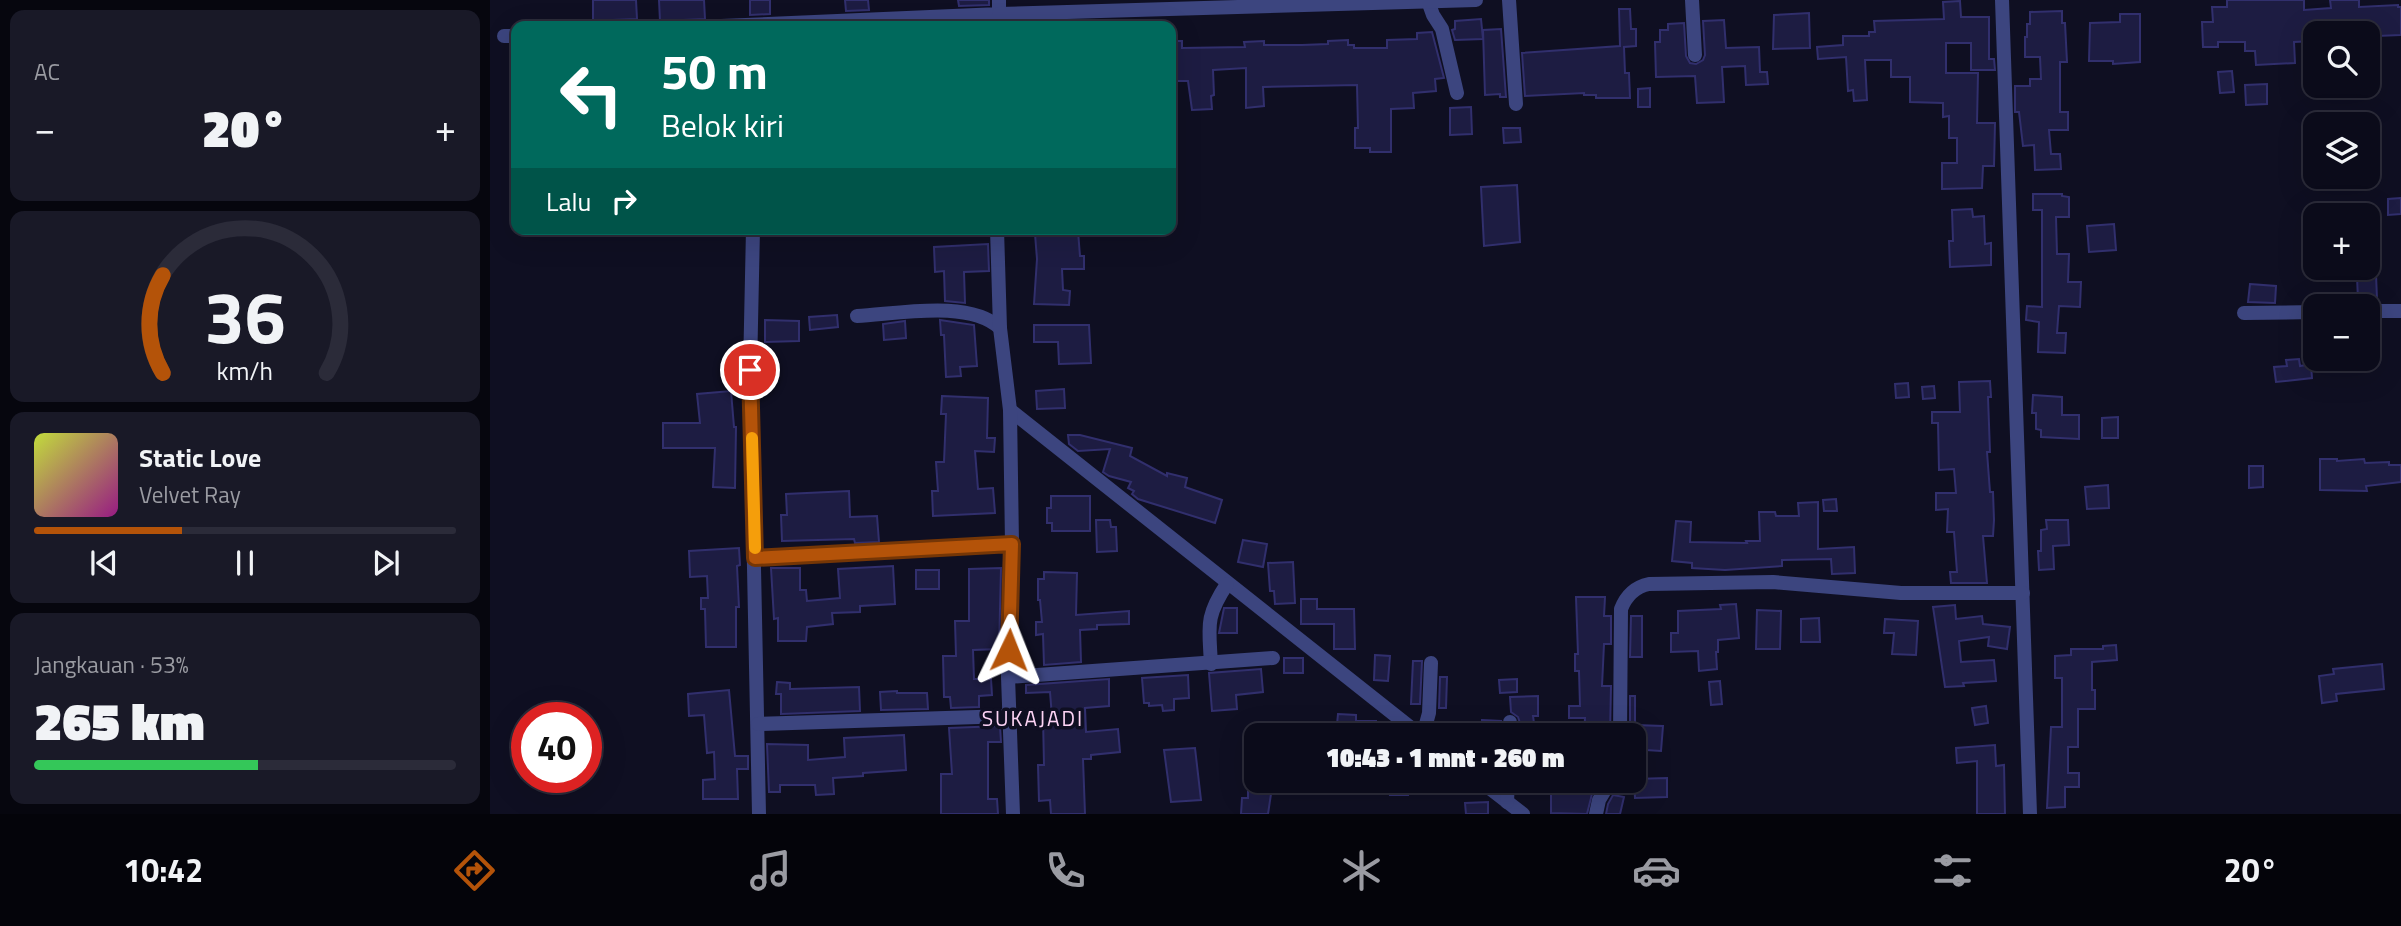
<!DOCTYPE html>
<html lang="id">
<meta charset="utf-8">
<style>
:root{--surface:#0b0b1a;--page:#191927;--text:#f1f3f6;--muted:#9a9ba2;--line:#2b2b39;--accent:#b45309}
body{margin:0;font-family:"Titillium Web",sans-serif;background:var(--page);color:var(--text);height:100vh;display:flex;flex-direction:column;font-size:26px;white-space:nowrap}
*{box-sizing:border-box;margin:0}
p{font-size:23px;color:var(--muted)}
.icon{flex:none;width:38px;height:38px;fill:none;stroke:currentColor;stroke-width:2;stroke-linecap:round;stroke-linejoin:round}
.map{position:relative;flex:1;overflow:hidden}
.panel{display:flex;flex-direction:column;gap:10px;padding:10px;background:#06060e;width:490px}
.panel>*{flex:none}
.hud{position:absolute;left:21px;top:21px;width:665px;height:214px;border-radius:14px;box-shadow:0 7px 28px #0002,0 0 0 2px var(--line);background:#00695c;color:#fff;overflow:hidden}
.fabs{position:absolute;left:1813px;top:21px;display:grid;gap:14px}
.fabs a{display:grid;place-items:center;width:77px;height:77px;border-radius:14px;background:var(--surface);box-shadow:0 7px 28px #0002,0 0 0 2px var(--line);font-size:35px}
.speed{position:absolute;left:21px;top:702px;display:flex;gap:14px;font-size:35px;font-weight:700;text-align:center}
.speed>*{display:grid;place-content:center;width:91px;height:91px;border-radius:50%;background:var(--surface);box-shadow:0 7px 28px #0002,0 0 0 2px var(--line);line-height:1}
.speed .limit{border:10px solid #d22;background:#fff;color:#111}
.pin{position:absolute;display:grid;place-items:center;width:60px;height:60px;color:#fff;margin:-30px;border:4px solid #fff;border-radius:50%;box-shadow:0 2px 7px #0007}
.me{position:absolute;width:77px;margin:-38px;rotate:2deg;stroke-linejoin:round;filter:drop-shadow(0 0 5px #0008)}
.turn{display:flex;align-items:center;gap:24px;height:147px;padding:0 35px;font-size:32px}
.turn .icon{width:91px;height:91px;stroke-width:2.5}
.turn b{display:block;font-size:49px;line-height:60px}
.then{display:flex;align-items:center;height:66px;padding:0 35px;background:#0003;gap:14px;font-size:26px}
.big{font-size:52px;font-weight:800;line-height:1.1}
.panel .tile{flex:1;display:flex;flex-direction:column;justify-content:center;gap:10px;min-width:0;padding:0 24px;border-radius:14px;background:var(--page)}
.panel .dial{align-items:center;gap:0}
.dial svg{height:182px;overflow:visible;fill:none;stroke:var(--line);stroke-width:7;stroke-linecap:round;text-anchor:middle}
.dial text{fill:var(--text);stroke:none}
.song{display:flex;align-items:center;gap:21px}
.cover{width:84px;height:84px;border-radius:10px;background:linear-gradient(135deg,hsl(70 70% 55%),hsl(310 70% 35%))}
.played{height:7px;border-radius:4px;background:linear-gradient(90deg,var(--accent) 35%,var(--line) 35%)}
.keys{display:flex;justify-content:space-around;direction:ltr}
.heat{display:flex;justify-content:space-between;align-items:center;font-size:38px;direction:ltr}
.charge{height:10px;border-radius:5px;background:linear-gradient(90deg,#34c759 53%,var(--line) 0)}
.trip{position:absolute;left:754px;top:723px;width:402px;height:70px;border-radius:14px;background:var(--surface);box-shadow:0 7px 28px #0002,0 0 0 2px var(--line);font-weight:800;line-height:70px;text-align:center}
.tabs{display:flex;height:112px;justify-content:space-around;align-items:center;background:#04040a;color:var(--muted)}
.tabs .icon{width:49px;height:49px}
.tabs .active{color:var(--accent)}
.tabs b{font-size:32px;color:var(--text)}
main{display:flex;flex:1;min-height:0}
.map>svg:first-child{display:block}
</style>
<main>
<section class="panel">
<div class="tile"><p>AC</p>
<div class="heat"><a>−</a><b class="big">20°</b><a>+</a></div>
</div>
<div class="tile dial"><svg viewBox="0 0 100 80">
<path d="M14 69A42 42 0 1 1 86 69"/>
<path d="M14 69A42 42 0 0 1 14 26" stroke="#b45309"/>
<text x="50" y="56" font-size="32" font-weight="700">36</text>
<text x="50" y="72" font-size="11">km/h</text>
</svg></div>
<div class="tile">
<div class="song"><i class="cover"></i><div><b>Static Love</b><p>Velvet Ray</p></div></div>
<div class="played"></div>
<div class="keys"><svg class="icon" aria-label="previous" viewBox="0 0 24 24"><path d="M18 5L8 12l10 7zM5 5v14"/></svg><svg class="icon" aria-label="pause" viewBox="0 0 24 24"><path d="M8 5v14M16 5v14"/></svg><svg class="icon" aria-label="next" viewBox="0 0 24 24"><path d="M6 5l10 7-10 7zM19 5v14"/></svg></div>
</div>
<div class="tile"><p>Jangkauan · 53%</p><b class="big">265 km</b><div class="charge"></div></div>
</section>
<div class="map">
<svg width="1911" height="814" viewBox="0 0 1911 814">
<rect width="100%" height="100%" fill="#0f0f22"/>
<g fill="#1d1c42" stroke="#312f6d" stroke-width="2">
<path d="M103 0H146L147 19 123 20 124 23 103 24Z"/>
<path d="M169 0H214L215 19 170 21Z"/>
<path d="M260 0H280V14L260 15Z"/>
<path d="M355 0H378L379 10 356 11Z"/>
<path d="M468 0H499V5L469 6Z"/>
<path d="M1737 0H1814V10L1841 8 1840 0H1869V7L1908 5V7H1911V35L1887 36V32L1866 33 1865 25 1836 26 1837 33H1825V41L1804 42 1805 63 1766 65 1765 51H1755V42H1728V47H1713L1712 22H1723L1722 7H1737Z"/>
<path d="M1470 1 1471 17H1499V59H1504L1505 70H1481V43H1456V73H1488L1487 123H1505L1504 166H1493L1492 188 1452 189V163H1467V138H1459V116L1453 117V103L1420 102V77H1401V60H1375L1377 100 1364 101 1363 90 1358 91 1356 57 1328 59 1327 47 1353 45V36H1379V32H1385L1384 21 1454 19 1453 2Z"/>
<path d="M1129 9H1140L1141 29H1146V46L1134 47 1135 73H1139L1140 98H1106V95H1094V93L1035 96 1032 53 1130 46Z"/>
<path d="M1572 11V23H1575L1577 62H1570V112H1578V130H1559L1561 154H1570L1571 169 1545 170 1544 145 1533 146 1529 112H1525V86H1540V79H1551L1550 57H1535V37H1537V24H1540V12Z"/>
<path d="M1319 13 1320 48 1283 49 1284 15Z"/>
<path d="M1630 14H1650V62L1623 64V61H1599L1600 23 1630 22Z"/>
<path d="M991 19 993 39 965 40 962 30 965 29V21Z"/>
<path d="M1234 20 1236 48 1269 47 1270 72H1277L1278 84 1256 85 1255 66 1232 67 1234 102 1207 103 1205 76 1166 77 1165 42H1170V30H1178V24L1194 23 1196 56 1200 63 1206 64 1213 60 1215 55 1213 21Z"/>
<path d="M1011 29 1016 97H1010V94L995 95 993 30Z"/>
<path d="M942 32 954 78 945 79 946 91 923 93 924 108 901 109V152H880V148H865V128H868L867 85 773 87 774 106 756 108V68L723 70 724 95 721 96 722 109 702 110 698 81H681V41H692V48L755 47 754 42 774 41V45H812L838 44V41L858 40V45H864V48H897V40L927 39V33Z"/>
<path d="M1742 71 1744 92 1730 93 1728 72Z"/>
<path d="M1777 84V104L1756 105 1755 85Z"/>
<path d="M1160 88V107H1148V89Z"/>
<path d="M981 107 982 134 960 135V108Z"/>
<path d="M1013 128H1030L1031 142 1014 143Z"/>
<path d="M1027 185 1030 242 994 246 991 187Z"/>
<path d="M1543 194H1572V196L1579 197V217H1566L1567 254H1579L1578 282H1591L1590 307 1569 306 1567 333H1576L1575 353 1548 352 1549 322 1536 320 1537 306 1552 307V210H1543Z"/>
<path d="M1911 198V214L1898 215V199Z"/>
<path d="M1482 209 1483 217 1494 216 1495 244 1501 243V265L1460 267 1459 241H1463L1462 210Z"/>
<path d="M1624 224 1626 250 1599 252 1597 226Z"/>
<path d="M588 231 590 256H594V269H572L573 290 580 291 579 305 544 304 547 259 545 234Z"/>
<path d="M498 244 499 271 474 272 475 303 455 301 454 271 445 272 444 247Z"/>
<path d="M1886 274 1887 299 1868 301 1867 276Z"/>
<path d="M1760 284 1786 286 1785 303 1758 302Z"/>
<path d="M347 315 348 327 320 330 319 317Z"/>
<path d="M275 320 309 321V341L275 342Z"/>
<path d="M450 320 484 325 487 366 470 367 471 376 456 377 454 335H451Z"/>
<path d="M415 321 416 338 394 340 393 324Z"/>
<path d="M544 325H599L601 363 569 364 568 342H544Z"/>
<path d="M1809 359 1810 366 1821 364 1822 378 1786 382 1784 367 1797 366 1796 360Z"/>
<path d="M1500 381 1501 397H1498L1500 452H1497L1500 492H1503L1504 520 1503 536H1493L1497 583H1461L1460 572H1467L1464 532H1457L1458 509 1446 510V493H1466L1464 469 1449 470 1448 423H1442V412H1470L1469 382Z"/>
<path d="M1418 383 1419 397 1406 398 1405 384Z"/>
<path d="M1444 386 1445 398 1433 399 1432 387Z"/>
<path d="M574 389 575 408 547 409 546 391Z"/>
<path d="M241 391 244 427H246L245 488 223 487 225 448H173V423H210L207 394Z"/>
<path d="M1543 395 1572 397V415H1589V439L1551 437V430L1546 429V413H1542Z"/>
<path d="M452 396 498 398 497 438H505L504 452 485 451 488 489 503 488 505 513 443 516 442 491H448L446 462H454L456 414H451Z"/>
<path d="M1628 417V438H1612V418Z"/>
<path d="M578 435H590L642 448 640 456 677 476V473L697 478 695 487 732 500 725 523 648 499 642 494 644 491 638 488 641 482 619 476 613 472 620 449 588 451 579 444Z"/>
<path d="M1830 459H1847V461L1874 459 1875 463 1899 462V465H1911V482L1876 486 1877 491 1830 490Z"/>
<path d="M1759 466H1773V487L1759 488Z"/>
<path d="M1618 485 1619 508 1597 509 1595 487Z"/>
<path d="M359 491 360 517 387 516 389 542 365 543 364 539 292 541 291 515H297L296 494Z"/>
<path d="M561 496H600V531H562V523H557V508H561Z"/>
<path d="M1346 499 1347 511H1334L1333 500Z"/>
<path d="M1328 502V549L1364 547 1365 573 1342 574 1341 559 1292 560V566L1235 570 1202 568V563L1182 561 1186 521 1201 522 1200 542 1257 543 1256 541H1270L1269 512H1285L1286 516H1309L1308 503Z"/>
<path d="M606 520H620L621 527H626L627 551 607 552Z"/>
<path d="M1556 520H1578L1579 545 1563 546 1564 569 1549 570 1548 551H1551V530L1557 529Z"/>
<path d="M753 540 777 544 773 567 748 562Z"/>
<path d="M249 548 250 565 247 566 249 607H246V647H216L215 609H211V598H218L217 576 200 577 199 551Z"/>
<path d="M803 562 805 603 785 604 784 591H780L778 563Z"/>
<path d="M403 566 405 604 370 606V612L342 613 343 624 317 627 316 641H288V618L284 619 281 568H310V590H316L317 601 350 598 348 569Z"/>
<path d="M511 568 509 649 483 650 484 679H501L502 695 489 696V707L461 708 460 697H454L453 656H466L465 621H479V569Z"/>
<rect x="426" y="570" width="23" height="19"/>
<path d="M554 572 587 573 586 615 639 611V624L607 625V629L590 630 591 662 554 665 553 634 546 635V622H552L550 600H548V579H554Z"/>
<path d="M1086 597H1115L1114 616H1121V644H1114L1112 686H1121L1120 735H1094L1095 718H1079V706H1090L1089 671H1085V654H1088Z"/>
<path d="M811 599H827V609H864L865 649H844V624H811Z"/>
<path d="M1246 604 1249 638 1228 640V652H1226L1227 669 1209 671 1208 651 1181 652V633H1188V611L1231 609 1230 605Z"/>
<path d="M1465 605 1466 619 1492 616 1493 624 1520 627 1517 649 1498 646 1499 637 1469 641 1471 662 1504 660 1506 681 1473 683 1474 686 1455 687 1443 607Z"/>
<path d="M734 608H747V633H729Z"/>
<path d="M1267 610 1291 611 1290 649H1266Z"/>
<path d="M1141 616H1152V657H1140Z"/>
<path d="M1329 618 1330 642H1311V619Z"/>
<path d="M1395 619 1428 621 1426 655 1402 654 1404 633H1394Z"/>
<path d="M1626 645 1627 660 1602 662V690H1605V709H1588V747H1578V773H1589V787H1575V807L1557 808 1561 727H1572V678H1565V656L1581 655V649H1613V646Z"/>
<path d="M885 655 900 656 898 681 884 680Z"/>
<rect x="794" y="658" width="19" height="15"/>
<path d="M923 661H932L930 704H921Z"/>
<path d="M1892 664 1894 689 1846 694 1847 701 1832 703 1829 676 1844 674 1843 669Z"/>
<path d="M771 669 773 692 746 695 747 709 722 711 719 673Z"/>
<path d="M698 675 699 698 684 699V710L673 711 672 705 659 706V703H654L652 678Z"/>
<path d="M950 677H957L956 708H949Z"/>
<path d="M619 679V706L595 708 596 732 628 729 630 752 601 755V759H593L595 814H561L560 800 549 801 548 765H554L553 717H562L560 692 536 693V685Z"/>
<path d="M1027 679V692L1010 693 1009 680Z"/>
<path d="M1230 681 1232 704 1221 705 1219 682Z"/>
<path d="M287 682 300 683V689L369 687 370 711 291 714V694H286Z"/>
<path d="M239 690 245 756H258V769H247L248 799H213V780L225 779 224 752 217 753 214 715 199 716 198 694Z"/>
<path d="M407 691V693H437L438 709 391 710 390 692Z"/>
<path d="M1048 696V716H1043L1044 723H1030L1028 717 1021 712 1020 697Z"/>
<path d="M1140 696H1145V725L1173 726 1171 751 1156 750V743H1144V735H1140Z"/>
<path d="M1496 706 1498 723 1485 725 1482 708Z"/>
<path d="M848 714 866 715V721H886V735H846Z"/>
<path d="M992 720 1011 721 1010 735H992Z"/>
<path d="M510 726 511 742H498V799H507L508 814H451V774H462L459 728Z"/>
<path d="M414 735 416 770 373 773V776L343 778 344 794 326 795 325 785H290V792H279L277 744 318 745V760L355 757 354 738Z"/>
<path d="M1505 745 1506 766 1514 765 1515 814H1487V761L1467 763 1466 748Z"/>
<path d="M705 748 711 800 681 802 674 750Z"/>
<path d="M1177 778V797L1145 798 1144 779Z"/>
<path d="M758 780H789V794H781L778 814H751L752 798H758Z"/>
<path d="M901 780H918V795H900Z"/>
<path d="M1077 780H1099V789L1103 790 1097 814 1061 813V794H1056V782L1077 783Z"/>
<path d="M1123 795 1134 797 1130 814H1116L1118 804Z"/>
<path d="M998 802V814H976L975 803Z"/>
</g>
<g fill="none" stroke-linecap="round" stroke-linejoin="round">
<g stroke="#3c457f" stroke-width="14">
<path d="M1019 0 1026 104"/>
<path d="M1202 0 1205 55"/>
<path d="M1512 0 1540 814"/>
<path d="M938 1 943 15 952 29 967 93"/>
<path d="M231 26 509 14V0"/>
<path d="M14 36H26"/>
<path d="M263 229 260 371 269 814"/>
<path d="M1878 311H1911"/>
<path d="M1754 313 1825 312"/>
<path d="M367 316C407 314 479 299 510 328"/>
<path d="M520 410 930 735"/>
<path d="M265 558 522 544"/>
<path d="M721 664C719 626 715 617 737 584"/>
<path d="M518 677 783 658"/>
<path d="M268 724 519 716"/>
<path d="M933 735 939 713 941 663"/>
<path d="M1020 735V722"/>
<path d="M1130 735 1131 609C1136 596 1145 587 1159 584L1283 582 1411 593H1533"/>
<path d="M989 780 1033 814"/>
<path d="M1017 802 1018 780"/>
<path d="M1106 814 1109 800 1121 780"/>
</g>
<g stroke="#3c457f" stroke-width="14">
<path d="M509 26V14L986 0"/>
<path d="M507 229 510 328 520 410 522 544 518 677 523 814"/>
</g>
</g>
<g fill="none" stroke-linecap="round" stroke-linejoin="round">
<g stroke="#753606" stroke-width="18">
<path id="route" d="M260 370 265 558 522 544 519 650"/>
</g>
<use href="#route" stroke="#b45309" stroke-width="12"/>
<path stroke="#f59e0b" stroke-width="12" d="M262 438 265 548"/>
</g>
<g text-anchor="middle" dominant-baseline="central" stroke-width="7" stroke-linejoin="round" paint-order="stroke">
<g font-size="21" letter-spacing="2" fill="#fdd4f5" stroke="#0f0f22">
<text x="543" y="718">SUKAJADI</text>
</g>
</g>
</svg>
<div class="fabs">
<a><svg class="icon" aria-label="search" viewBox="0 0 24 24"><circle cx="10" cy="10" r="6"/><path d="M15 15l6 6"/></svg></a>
<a><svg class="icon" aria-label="layers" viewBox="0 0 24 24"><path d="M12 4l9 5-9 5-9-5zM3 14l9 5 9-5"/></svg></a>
<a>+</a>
<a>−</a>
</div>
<div class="speed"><div class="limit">40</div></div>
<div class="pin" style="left:260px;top:370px;background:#d93025"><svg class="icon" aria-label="arrive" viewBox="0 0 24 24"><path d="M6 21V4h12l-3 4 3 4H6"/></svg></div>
<svg class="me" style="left:519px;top:650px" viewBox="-20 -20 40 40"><path d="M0-17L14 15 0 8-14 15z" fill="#b45309" stroke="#fff" stroke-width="4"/></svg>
<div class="trip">10:43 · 1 mnt · 260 m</div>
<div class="hud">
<div class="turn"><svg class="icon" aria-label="left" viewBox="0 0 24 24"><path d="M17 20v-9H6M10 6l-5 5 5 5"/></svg><div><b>50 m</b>Belok kiri</div></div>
<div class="then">Lalu<svg class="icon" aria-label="right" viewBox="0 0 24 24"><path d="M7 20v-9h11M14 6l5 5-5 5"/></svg></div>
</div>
</div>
</main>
<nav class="tabs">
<b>10:42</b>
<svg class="icon active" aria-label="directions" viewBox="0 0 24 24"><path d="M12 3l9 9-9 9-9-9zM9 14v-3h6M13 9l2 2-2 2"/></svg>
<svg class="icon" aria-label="music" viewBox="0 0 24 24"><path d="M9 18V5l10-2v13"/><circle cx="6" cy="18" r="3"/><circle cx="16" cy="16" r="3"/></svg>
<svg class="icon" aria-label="phone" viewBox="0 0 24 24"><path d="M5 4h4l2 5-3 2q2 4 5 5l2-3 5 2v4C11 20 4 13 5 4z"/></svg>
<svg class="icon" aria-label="climate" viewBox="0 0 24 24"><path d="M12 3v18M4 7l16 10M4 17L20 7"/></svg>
<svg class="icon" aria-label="car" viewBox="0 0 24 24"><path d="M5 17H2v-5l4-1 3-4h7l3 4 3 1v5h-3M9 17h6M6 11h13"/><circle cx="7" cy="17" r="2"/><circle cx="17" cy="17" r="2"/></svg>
<svg class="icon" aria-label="filters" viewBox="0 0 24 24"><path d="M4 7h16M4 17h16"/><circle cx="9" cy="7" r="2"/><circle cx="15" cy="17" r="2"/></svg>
<b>20°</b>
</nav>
